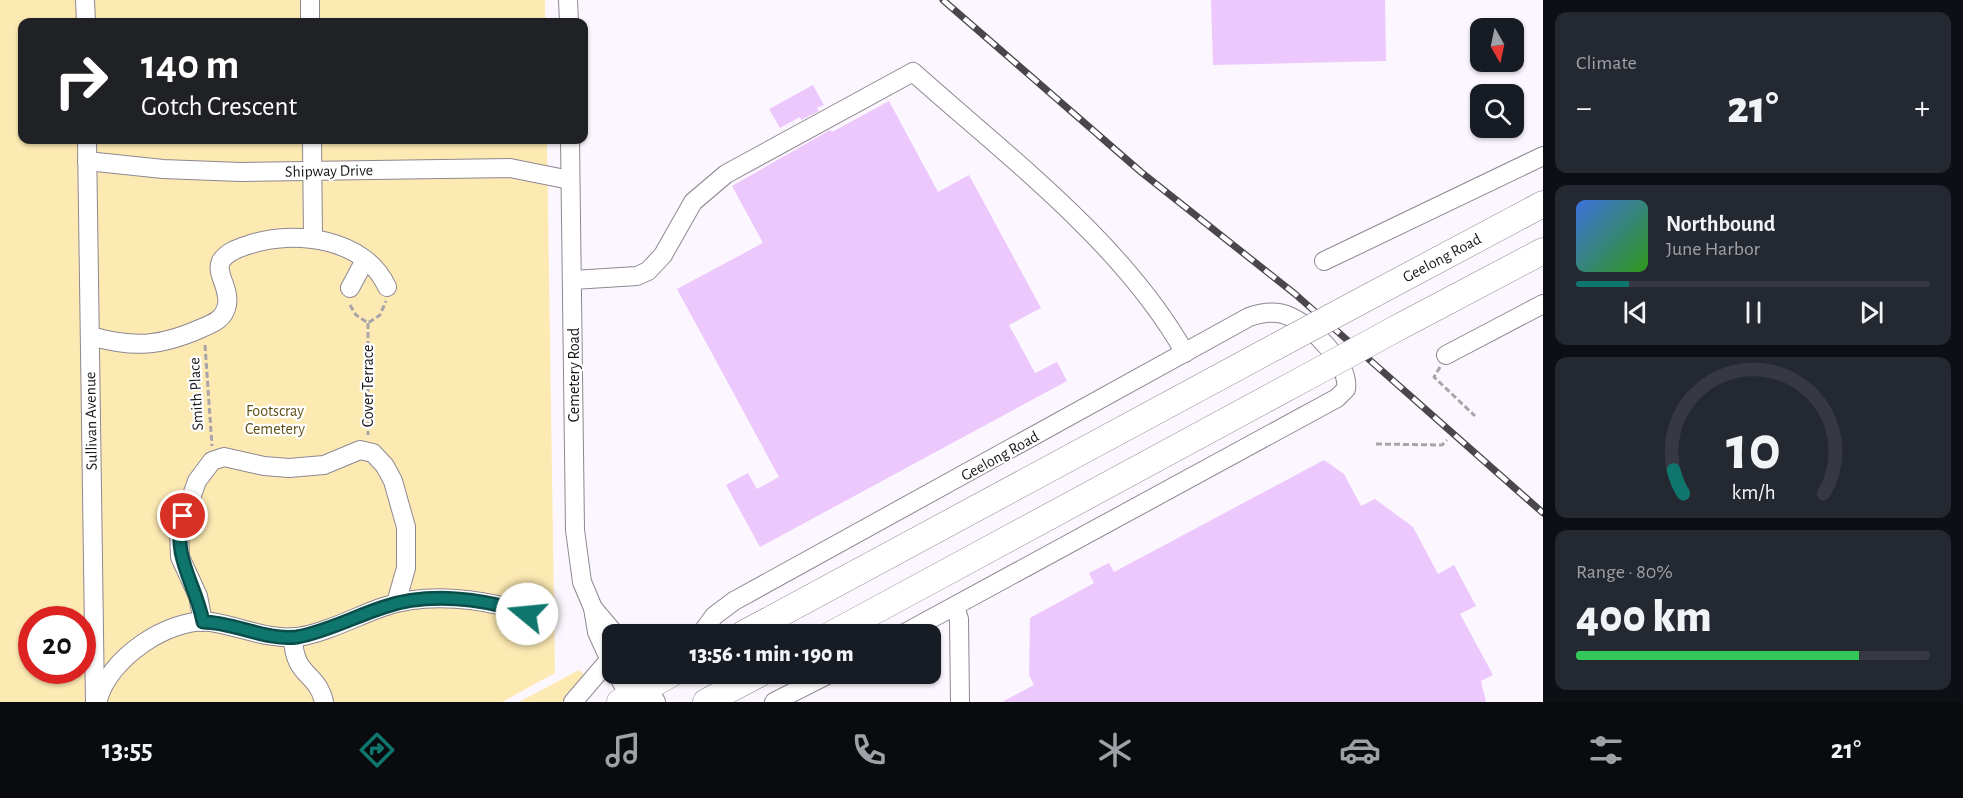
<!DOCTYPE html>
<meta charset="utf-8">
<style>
:root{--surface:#171b24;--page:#242831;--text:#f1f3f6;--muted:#9ea1a6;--line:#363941;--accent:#0f766e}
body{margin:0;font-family:"Alegreya Sans",sans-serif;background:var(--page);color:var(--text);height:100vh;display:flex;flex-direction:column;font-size:22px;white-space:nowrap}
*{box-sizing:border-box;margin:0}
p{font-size:20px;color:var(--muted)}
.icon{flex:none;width:33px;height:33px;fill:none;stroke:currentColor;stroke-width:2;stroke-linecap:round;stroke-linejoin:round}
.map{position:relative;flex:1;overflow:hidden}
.details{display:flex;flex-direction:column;gap:12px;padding:12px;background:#0d0f14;width:420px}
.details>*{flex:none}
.hud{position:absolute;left:18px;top:18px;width:570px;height:126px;border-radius:12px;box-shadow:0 2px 4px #0004;background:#202124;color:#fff;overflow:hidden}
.needle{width:39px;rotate:171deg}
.controls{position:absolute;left:1470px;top:18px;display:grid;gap:12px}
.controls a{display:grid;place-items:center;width:54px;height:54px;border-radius:12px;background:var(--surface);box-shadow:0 2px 4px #0004;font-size:30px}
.speed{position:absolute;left:18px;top:606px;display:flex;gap:12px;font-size:30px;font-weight:700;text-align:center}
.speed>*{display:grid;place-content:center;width:78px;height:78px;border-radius:50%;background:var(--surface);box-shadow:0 2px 4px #0004;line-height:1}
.speed .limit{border:9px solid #d22;background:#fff;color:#111}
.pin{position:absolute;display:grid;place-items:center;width:51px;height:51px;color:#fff;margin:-26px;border:3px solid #fff;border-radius:50%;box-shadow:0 2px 6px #0007}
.me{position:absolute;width:66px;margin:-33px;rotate:287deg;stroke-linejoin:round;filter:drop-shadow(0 0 4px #0008)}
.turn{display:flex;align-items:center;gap:21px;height:126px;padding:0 24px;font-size:27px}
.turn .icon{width:78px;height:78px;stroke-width:2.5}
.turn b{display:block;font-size:42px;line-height:51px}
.big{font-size:45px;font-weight:800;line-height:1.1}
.details .widget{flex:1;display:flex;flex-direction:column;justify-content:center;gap:9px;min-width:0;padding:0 21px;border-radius:12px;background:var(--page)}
.details .dial{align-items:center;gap:0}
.dial svg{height:156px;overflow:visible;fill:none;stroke:var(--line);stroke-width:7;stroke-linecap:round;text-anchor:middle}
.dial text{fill:var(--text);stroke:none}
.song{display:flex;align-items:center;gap:18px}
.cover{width:72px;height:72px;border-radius:9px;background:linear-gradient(135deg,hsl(220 70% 55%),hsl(110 70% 35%))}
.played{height:6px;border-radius:3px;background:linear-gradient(90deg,var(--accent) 15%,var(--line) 15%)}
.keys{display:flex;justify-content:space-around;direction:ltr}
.heat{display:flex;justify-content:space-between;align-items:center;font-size:33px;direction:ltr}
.charge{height:9px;border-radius:4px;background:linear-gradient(90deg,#34c759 80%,var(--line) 0)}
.trip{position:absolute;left:602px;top:624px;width:339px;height:60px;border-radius:12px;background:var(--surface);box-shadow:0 2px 4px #0004;font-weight:800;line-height:60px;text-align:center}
.dock{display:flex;height:96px;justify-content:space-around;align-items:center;background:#090b0e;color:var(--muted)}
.dock .icon{width:42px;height:42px}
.dock .active{color:var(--accent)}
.dock b{font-size:27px;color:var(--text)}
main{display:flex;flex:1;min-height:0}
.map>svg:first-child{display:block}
</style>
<main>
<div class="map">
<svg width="1543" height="702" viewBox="0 0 1543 702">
<rect width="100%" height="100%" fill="#fcf7fe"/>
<g fill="#fdeab3" fill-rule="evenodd">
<path d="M0 0H545V22H22V140H547L555 673 502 702H0ZM32 620H82V670H32Z"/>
<path d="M579 670 587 677 562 702H519Z"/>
</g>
<g fill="#ecc8fc">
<path d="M1211 0H1385L1386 61 1213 65Z"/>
<path d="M813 85 824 105 817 108 819 111 801 120 800 117 780 128 769 109Z"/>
<path d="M889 101 938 192 969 175 1041 308 1009 325 1035 373 1057 362 1067 381 760 547 726 485 748 473 757 489 779 477 677 289 763 243 732 186 830 130 832 132Z"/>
<path d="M1324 460 1344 474 1361 506 1375 499 1413 527 1438 574 1454 565 1476 606 1460 614 1493 675 1481 681 1486 702H1002L1034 685 1029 675 1030 618 1094 583 1089 573 1109 563 1114 572Z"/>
</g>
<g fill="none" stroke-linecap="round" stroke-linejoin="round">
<g stroke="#8e8791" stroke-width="20">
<g id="minor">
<path d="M85 0 86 22"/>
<path d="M310 0V22"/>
<path d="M568 0 569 22"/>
<path d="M87 140 95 702"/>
<path d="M312 140 313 238"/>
<path d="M570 140 575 530 582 582 593 608 597 632 612 665"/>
<path d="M87 161 163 169 240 172 510 168 570 180"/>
<path d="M1324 261 1543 156"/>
<path d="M573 280 637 276 648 271 663 255 693 202 726 174 913 72C1007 156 1123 243 1185 353"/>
<path d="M350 288 365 260"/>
<path d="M90 336C134 348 159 347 202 328 214 323 224 319 227 305 230 287 215 274 221 261 227 252 238 248 248 245 294 229 365 238 387 287"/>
<path d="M1446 355 1543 304"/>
<path d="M955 607 959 619 960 702"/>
<path d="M593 608 615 634"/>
<path d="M203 622 198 596 180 557 179 532 197 481 212 461 224 457 264 466 289 468 324 465 360 450 373 453 385 466 393 481 406 527V568L396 603"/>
<path d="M701 634 714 616 734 601 1249 317C1263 312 1277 310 1291 317 1312 326 1350 365 1346 389L1337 398 903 634"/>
<path d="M293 637C294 678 317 671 324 702"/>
<path d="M617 674 633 702"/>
<path d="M640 674 656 702"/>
<path d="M98 700C108 659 169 617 211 622 238 626 269 640 297 637 323 634 357 616 383 607 427 592 485 598 527 614"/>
<path d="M573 702 609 660"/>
<path d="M774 702 829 674"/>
</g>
</g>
<g stroke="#8e8791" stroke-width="27">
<g id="highway">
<path d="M1374 294 1543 204"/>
<path d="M1399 327 1543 251"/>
<path d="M743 634 1277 346"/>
<path d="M832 634 1309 376"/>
<path d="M620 702 671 674"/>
<path d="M706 702 759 674"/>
</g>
</g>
<g stroke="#a9a4aa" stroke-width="3" stroke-dasharray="6 3" stroke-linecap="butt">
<path d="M350 305 356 315 368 323 380 315 386 301"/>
<path d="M368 323V435"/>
<path d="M205 345 212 446"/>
<path d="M1440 367 1434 377 1475 416"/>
<path d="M1376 444 1442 445 1447 440"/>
</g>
<use href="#minor" stroke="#fff" stroke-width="18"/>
<use href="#highway" stroke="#fff" stroke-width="26"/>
<g stroke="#4a474c" stroke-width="7">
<path id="rail" d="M943 0 1141 172 1295 294 1543 513"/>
</g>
<use href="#rail" stroke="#fff" stroke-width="4.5" stroke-dasharray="14" stroke-linecap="butt"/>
<g stroke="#8e8791" stroke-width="27" stroke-linecap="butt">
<g id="highway-bridge">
<path d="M1277 346 1374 294"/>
<path d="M1309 376 1399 327"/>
</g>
</g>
<use href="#highway-bridge" stroke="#fff" stroke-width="26"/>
</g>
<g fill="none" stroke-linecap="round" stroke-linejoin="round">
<g stroke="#0a4d48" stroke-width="15">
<path id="route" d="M183 516C171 556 196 584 203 622 234 622 266 641 297 637 326 632 356 616 384 607 428 592 485 598 527 614"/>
</g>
<use href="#route" stroke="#0f766e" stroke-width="10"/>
</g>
<g text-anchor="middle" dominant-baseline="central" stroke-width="4.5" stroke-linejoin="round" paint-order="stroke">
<g font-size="16" fill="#1a171b" stroke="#fff">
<text transform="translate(329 171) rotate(-1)">Shipway Drive</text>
<text transform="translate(1442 258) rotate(-28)">Geelong Road</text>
<text transform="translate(574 375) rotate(-90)">Cemetery Road</text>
<text transform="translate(368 386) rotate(-90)">Cover Terrace</text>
<text transform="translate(196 394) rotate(-93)">Smith Place</text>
<text transform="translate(91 421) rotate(-91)">Sullivan Avenue</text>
<text transform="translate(1000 456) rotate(-29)">Geelong Road</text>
</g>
<g font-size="16" fill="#615016" stroke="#fff">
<text x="275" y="411">Footscray<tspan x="275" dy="18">Cemetery</tspan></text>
</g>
</g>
</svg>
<div class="controls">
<a><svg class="needle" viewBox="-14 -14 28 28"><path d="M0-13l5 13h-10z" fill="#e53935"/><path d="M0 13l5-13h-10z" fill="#9ea1a6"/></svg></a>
<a><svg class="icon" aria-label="search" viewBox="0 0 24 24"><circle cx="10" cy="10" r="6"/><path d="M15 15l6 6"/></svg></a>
</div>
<div class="speed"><div class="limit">20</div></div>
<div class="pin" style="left:183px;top:516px;background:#d93025"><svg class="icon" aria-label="arrive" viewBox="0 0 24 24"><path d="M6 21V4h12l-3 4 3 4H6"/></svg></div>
<svg class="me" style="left:527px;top:614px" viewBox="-20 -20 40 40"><circle r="19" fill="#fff"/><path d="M0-13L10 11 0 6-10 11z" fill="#0f766e"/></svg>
<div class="trip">13:56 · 1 min · 190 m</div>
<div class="hud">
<div class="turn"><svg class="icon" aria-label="right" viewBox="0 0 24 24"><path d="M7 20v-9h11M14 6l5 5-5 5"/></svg><div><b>140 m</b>Gotch Crescent</div></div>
</div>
</div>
<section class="details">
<div class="widget"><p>Climate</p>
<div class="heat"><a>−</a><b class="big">21°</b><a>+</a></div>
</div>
<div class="widget">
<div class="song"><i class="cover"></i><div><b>Northbound</b><p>June Harbor</p></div></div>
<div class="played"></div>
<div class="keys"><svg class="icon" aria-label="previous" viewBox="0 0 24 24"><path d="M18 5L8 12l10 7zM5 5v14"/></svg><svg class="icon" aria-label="pause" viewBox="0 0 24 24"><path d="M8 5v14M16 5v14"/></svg><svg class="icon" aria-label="next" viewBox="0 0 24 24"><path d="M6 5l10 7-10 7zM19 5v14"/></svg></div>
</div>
<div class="widget dial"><svg viewBox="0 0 100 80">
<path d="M14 69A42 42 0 1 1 86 69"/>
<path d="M14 69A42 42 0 0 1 9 57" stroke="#0f766e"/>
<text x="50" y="56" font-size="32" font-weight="700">10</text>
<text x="50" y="72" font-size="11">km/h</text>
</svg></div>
<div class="widget"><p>Range · 80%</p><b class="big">400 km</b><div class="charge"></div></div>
</section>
</main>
<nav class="dock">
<b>13:55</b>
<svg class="icon active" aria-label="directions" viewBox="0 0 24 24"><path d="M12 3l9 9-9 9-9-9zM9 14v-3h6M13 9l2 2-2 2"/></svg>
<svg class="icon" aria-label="music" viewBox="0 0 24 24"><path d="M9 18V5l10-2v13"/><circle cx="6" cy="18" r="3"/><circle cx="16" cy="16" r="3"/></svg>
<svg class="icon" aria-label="phone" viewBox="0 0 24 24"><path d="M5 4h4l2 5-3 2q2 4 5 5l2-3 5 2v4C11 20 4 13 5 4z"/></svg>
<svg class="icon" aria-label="climate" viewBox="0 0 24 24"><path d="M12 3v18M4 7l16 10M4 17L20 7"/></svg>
<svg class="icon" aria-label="car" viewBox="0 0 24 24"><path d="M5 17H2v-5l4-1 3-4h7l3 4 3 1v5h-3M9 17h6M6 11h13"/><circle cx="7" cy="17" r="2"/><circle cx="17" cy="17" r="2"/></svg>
<svg class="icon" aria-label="filters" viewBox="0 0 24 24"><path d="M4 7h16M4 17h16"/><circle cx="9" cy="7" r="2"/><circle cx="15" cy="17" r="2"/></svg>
<b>21°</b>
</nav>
